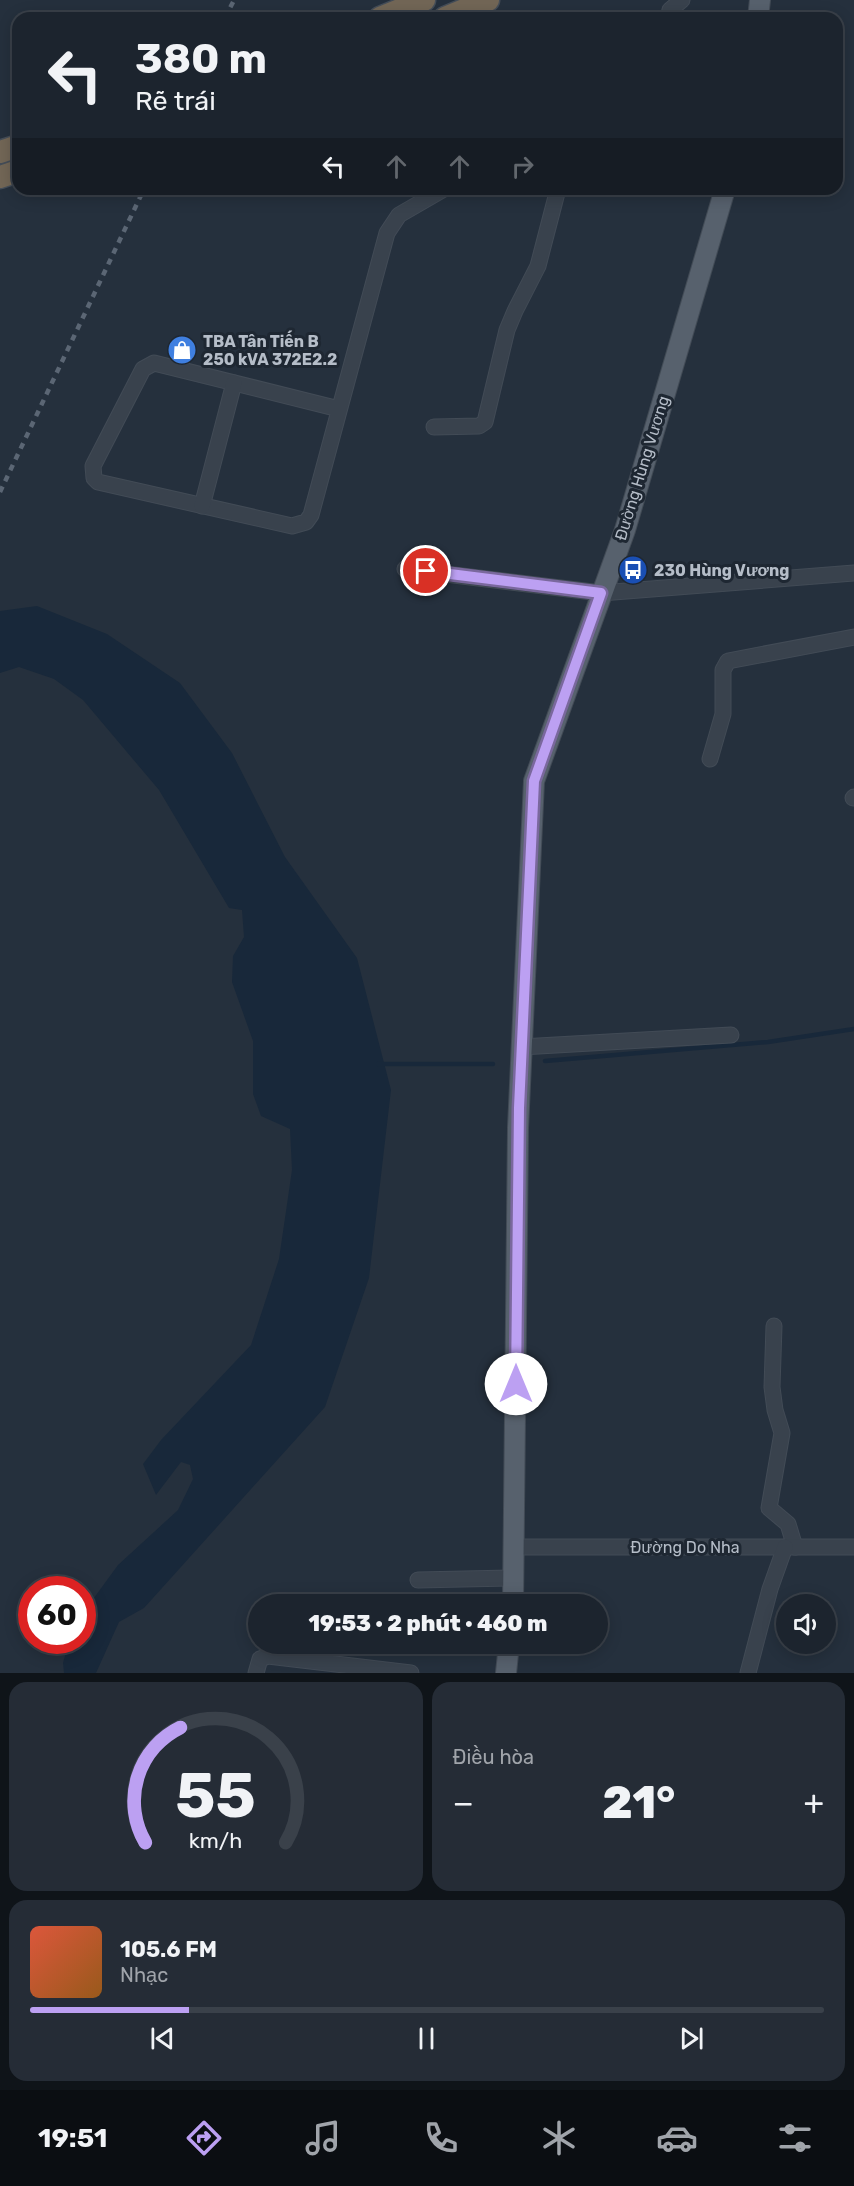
<!DOCTYPE html>
<html lang="vi">
<meta charset="utf-8">
<style>
:root{--surface:#1c242e;--page:#252c36;--text:#f1f3f6;--muted:#a0a4aa;--line:#3a414a;--accent:#bca0f2}
body{margin:0;font-family:Rubik,sans-serif;background:var(--page);color:var(--text);height:100vh;display:flex;flex-direction:column;font-size:22px;white-space:nowrap}
*{box-sizing:border-box;margin:0}
p{font-size:20px;color:var(--muted)}
.icon{flex:none;width:33px;height:33px;fill:none;stroke:currentColor;stroke-width:2;stroke-linecap:round;stroke-linejoin:round}
.map{position:relative;height:1673px;overflow:hidden}
.sheet{display:flex;flex-direction:column;gap:9px;padding:9px;background:#0f1419;flex:1}
.sheet>*{flex:none}
.hud{position:absolute;left:12px;top:12px;width:831px;height:183px;border-radius:18px;box-shadow:0 3px 15px #0003,0 0 0 2px var(--line);background:#1c242e;color:var(--text);overflow:hidden}
.controls{position:absolute;left:776px;top:1594px;display:grid;gap:12px}
.controls a{display:grid;place-items:center;width:60px;height:60px;border-radius:50%;background:var(--surface);box-shadow:0 3px 15px #0003,0 0 0 2px var(--line);font-size:30px}
.speed{position:absolute;left:18px;top:1576px;display:flex;gap:12px;font-size:30px;font-weight:700;text-align:center}
.speed>*{display:grid;place-content:center;width:78px;height:78px;border-radius:50%;background:var(--surface);box-shadow:0 3px 15px #0003,0 0 0 2px var(--line);line-height:1}
.speed .limit{border:9px solid #d22;background:#fff;color:#111}
.pin{position:absolute;display:grid;place-items:center;width:51px;height:51px;color:#fff;margin:-26px;border:3px solid #fff;border-radius:50%;box-shadow:0 2px 6px #0007}
.me{position:absolute;width:66px;margin:-33px;rotate:0deg;stroke-linejoin:round;filter:drop-shadow(0 0 4px #0008)}
.turn{display:flex;align-items:center;gap:21px;height:126px;padding:0 24px;font-size:27px}
.turn .icon{width:78px;height:78px;stroke-width:2.5}
.turn b{display:block;font-size:42px;line-height:51px}
.lanes{display:flex;align-items:center;height:57px;padding:0 24px;background:#0003;justify-content:center;gap:30px;direction:ltr}
.lanes .off{opacity:.35}
.big{font-size:45px;font-weight:800;line-height:1.1}
.sheet .tile{flex:1;display:flex;flex-direction:column;justify-content:center;gap:9px;min-width:0;padding:0 21px;border-radius:18px;background:var(--page)}
.sheet .dial{align-items:center;gap:0}
.dial svg{height:156px;overflow:visible;fill:none;stroke:var(--line);stroke-width:7;stroke-linecap:round;text-anchor:middle}
.dial text{fill:var(--text);stroke:none}
.song{display:flex;align-items:center;gap:18px}
.cover{width:72px;height:72px;border-radius:9px;background:linear-gradient(135deg,hsl(10 70% 55%),hsl(30 70% 35%))}
.played{height:6px;border-radius:3px;background:linear-gradient(90deg,var(--accent) 20%,var(--line) 20%)}
.keys{display:flex;justify-content:space-around;direction:ltr}
.heat{display:flex;justify-content:space-between;align-items:center;font-size:33px;direction:ltr}
.sheet .tiles{flex:1;display:grid;gap:9px;grid-template-columns:1fr 1fr}
.tile:last-child{grid-column:span 2}
.trip{position:absolute;left:248px;top:1594px;width:360px;height:60px;border-radius:30px;background:var(--surface);box-shadow:0 3px 15px #0003,0 0 0 2px var(--line);font-weight:800;line-height:60px;text-align:center}
.tab-bar{display:flex;height:96px;justify-content:space-around;align-items:center;background:#0b0e12;color:var(--muted)}
.tab-bar .icon{width:42px;height:42px}
.tab-bar .active{color:var(--accent)}
.tab-bar b{font-size:27px;color:var(--text)}
.map>svg:first-child{display:block}
</style>
<div class="map">
<svg width="854" height="1673" viewBox="0 0 854 1673">
<rect width="100%" height="100%" fill="#25303d"/>
<path fill="#18283a" d="M37 606 107 634 180 683 232 753 285 857 357 958 391 1090 369 1278 325 1407 144 1608 119 1622 96 1673H64L63 1663 69 1641H82L83 1613 118 1565 178 1510 193 1479 190 1465 181 1462 156 1495 143 1464 161 1440 251 1345 279 1259 292 1170 290 1129 261 1116 253 1094V1041L232 982 233 956 244 937 242 910 229 908 159 790 83 700 54 679 19 667 0 673V611Z"/>
<g fill="none" stroke-linecap="round" stroke-linejoin="round">
<g stroke="#18283a" stroke-width="4.5">
<path d="M545 1061 768 1042 854 1029"/>
<path d="M378 1064H493"/>
</g>
<g stroke="#424b56" stroke-width="17">
<g id="minor">
<path d="M668 18 670 10 682 0"/>
<path d="M339 409 154 363 143 369 93 466 94 478 98 482 292 526 306 522 311 515 387 233 399 215 444 189"/>
<path d="M434 427 479 426 485 422 507 330 515 311 538 266 558 189"/>
<path d="M202 506 234 383"/>
<path d="M405 569 601 593 854 573"/>
<path d="M710 759 723 714V670L728 661 854 637"/>
<path d="M853 798 854 797"/>
<path d="M521 1047 731 1035"/>
<path d="M774 1326 772 1387 775 1410 782 1433 769 1508 788 1524 795 1547"/>
<path d="M515 1547H854"/>
<path d="M418 1580 514 1578"/>
<path d="M256 1673 260 1659 268 1656 411 1673"/>
<path d="M748 1673 770 1589 785 1547"/>
</g>
</g>
<g stroke="#424b56" stroke-width="22">
<g id="major">
<path d="M758 18 760 0"/>
<path d="M513 1605 518 1128 534 781 625 530 725 189"/>
<path d="M506 1673 509 1644"/>
</g>
</g>
<g stroke="#444d58" stroke-width="25">
<g id="highway">
<path d="M380 18 424 0"/>
<path d="M445 18 488 0"/>
<path d="M0 152 18 146"/>
<path d="M0 177 18 171"/>
</g>
</g>
<use href="#minor" stroke="#39424d" stroke-width="15"/>
<use href="#major" stroke="#57616d" stroke-width="20"/>
<use href="#highway" stroke="#726656" stroke-width="22"/>
<g stroke="#5b6674" stroke-width="4.5" stroke-dasharray="6 6" stroke-linecap="butt">
<path d="M225 18 234 0"/>
<path d="M0 492 144 189"/>
</g>
</g>
<g fill="none" stroke-linecap="round" stroke-linejoin="round">
<g stroke="#7a689d" stroke-width="15">
<path id="route" d="M426 571 601 593 534 781 519 1108 516 1384"/>
</g>
<use href="#route" stroke="#bca0f2" stroke-width="10"/>
</g>
<defs>
<g id="shop-disc" transform="scale(1.5)"><circle r="9.5" fill="#3f7fe0" stroke="#1e2732"/><path d="M-5-2.5h2.3a2.7 3.5 0 0 1 5.4 0H5L5.5 6h-11ZM-1.5-2.5h3a1.5 2.3 0 0 0-3 0Z" fill="#fff"/></g>
<g id="bus-disc" transform="scale(1.5)"><circle r="9.5" fill="#1a4fb4" stroke="#1e2732"/><path d="M-5-6H5V4H4V6H2V4H-2V6H-4V4H-5ZM-3.5-4V0h7V-4ZM-3.5 1.2v1.5H-2V1.2ZM2 1.2v1.5H3.5V1.2Z" fill="#fff"/></g>
</defs>
<g fill-rule="evenodd">
<use href="#shop-disc" x="182" y="350"/>
<use href="#bus-disc" x="633" y="570"/>
</g>
<g text-anchor="middle" dominant-baseline="central" stroke-width="6" stroke-linejoin="round" paint-order="stroke">
<g font-size="16" font-weight="bold" fill="#b5bdc8" stroke="#1e2732" text-anchor="start">
<text x="203" y="341">TBA Tân Tiến B<tspan x="203" dy="18">250 kVA 372E2.2</tspan></text>
<text x="654" y="570">230 Hùng Vương</text>
</g>
<g font-size="16" fill="#b5bdc8" stroke="#1e2732">
<text transform="translate(642 468) rotate(-73)">Đường Hùng Vương</text>
<text x="685" y="1547">Đường Do Nha</text>
</g>
</g>
</svg>
<div class="controls">
<a><svg class="icon" aria-label="sound" viewBox="0 0 24 24"><path d="M4 9h4l5-4v14l-5-4H4zM17 9q2 3 0 6"/></svg></a>
</div>
<div class="speed"><div class="limit">60</div></div>
<div class="pin" style="left:426px;top:571px;background:#d93025"><svg class="icon" aria-label="arrive" viewBox="0 0 24 24"><path d="M6 21V4h12l-3 4 3 4H6"/></svg></div>
<svg class="me" style="left:516px;top:1384px" viewBox="-20 -20 40 40"><circle r="19" fill="#fff"/><path d="M0-13L10 11 0 6-10 11z" fill="#bca0f2"/></svg>
<div class="trip">19:53 · 2 phút · 460 m</div>
<div class="hud">
<div class="turn"><svg class="icon" aria-label="left" viewBox="0 0 24 24"><path d="M17 20v-9H6M10 6l-5 5 5 5"/></svg><div><b>380 m</b>Rẽ trái</div></div>
<div class="lanes"><svg class="icon" aria-label="left" viewBox="0 0 24 24"><path d="M17 20v-9H6M10 6l-5 5 5 5"/></svg><svg class="icon off" aria-label="ahead" viewBox="0 0 24 24"><path d="M12 20V5M6 11l6-6 6 6"/></svg><svg class="icon off" aria-label="ahead" viewBox="0 0 24 24"><path d="M12 20V5M6 11l6-6 6 6"/></svg><svg class="icon off" aria-label="right" viewBox="0 0 24 24"><path d="M7 20v-9h11M14 6l5 5-5 5"/></svg></div>
</div>
</div>
<section class="sheet">
<div class="tiles">
<div class="tile dial"><svg viewBox="0 0 100 80">
<path d="M14 69A42 42 0 1 1 86 69"/>
<path d="M14 69A42 42 0 0 1 32 10" stroke="#bca0f2"/>
<text x="50" y="56" font-size="32" font-weight="700">55</text>
<text x="50" y="72" font-size="11">km/h</text>
</svg></div>
<div class="tile"><p>Điều hòa</p>
<div class="heat"><a>−</a><b class="big">21°</b><a>+</a></div>
</div>
<div class="tile">
<div class="song"><i class="cover"></i><div><b>105.6 FM</b><p>Nhạc</p></div></div>
<div class="played"></div>
<div class="keys"><svg class="icon" aria-label="previous" viewBox="0 0 24 24"><path d="M18 5L8 12l10 7zM5 5v14"/></svg><svg class="icon" aria-label="pause" viewBox="0 0 24 24"><path d="M8 5v14M16 5v14"/></svg><svg class="icon" aria-label="next" viewBox="0 0 24 24"><path d="M6 5l10 7-10 7zM19 5v14"/></svg></div>
</div>
</div>
</section>
<nav class="tab-bar">
<b>19:51</b>
<svg class="icon active" aria-label="directions" viewBox="0 0 24 24"><path d="M12 3l9 9-9 9-9-9zM9 14v-3h6M13 9l2 2-2 2"/></svg>
<svg class="icon" aria-label="music" viewBox="0 0 24 24"><path d="M9 18V5l10-2v13"/><circle cx="6" cy="18" r="3"/><circle cx="16" cy="16" r="3"/></svg>
<svg class="icon" aria-label="phone" viewBox="0 0 24 24"><path d="M5 4h4l2 5-3 2q2 4 5 5l2-3 5 2v4C11 20 4 13 5 4z"/></svg>
<svg class="icon" aria-label="climate" viewBox="0 0 24 24"><path d="M12 3v18M4 7l16 10M4 17L20 7"/></svg>
<svg class="icon" aria-label="car" viewBox="0 0 24 24"><path d="M5 17H2v-5l4-1 3-4h7l3 4 3 1v5h-3M9 17h6M6 11h13"/><circle cx="7" cy="17" r="2"/><circle cx="17" cy="17" r="2"/></svg>
<svg class="icon" aria-label="filters" viewBox="0 0 24 24"><path d="M4 7h16M4 17h16"/><circle cx="9" cy="7" r="2"/><circle cx="15" cy="17" r="2"/></svg>
</nav>
